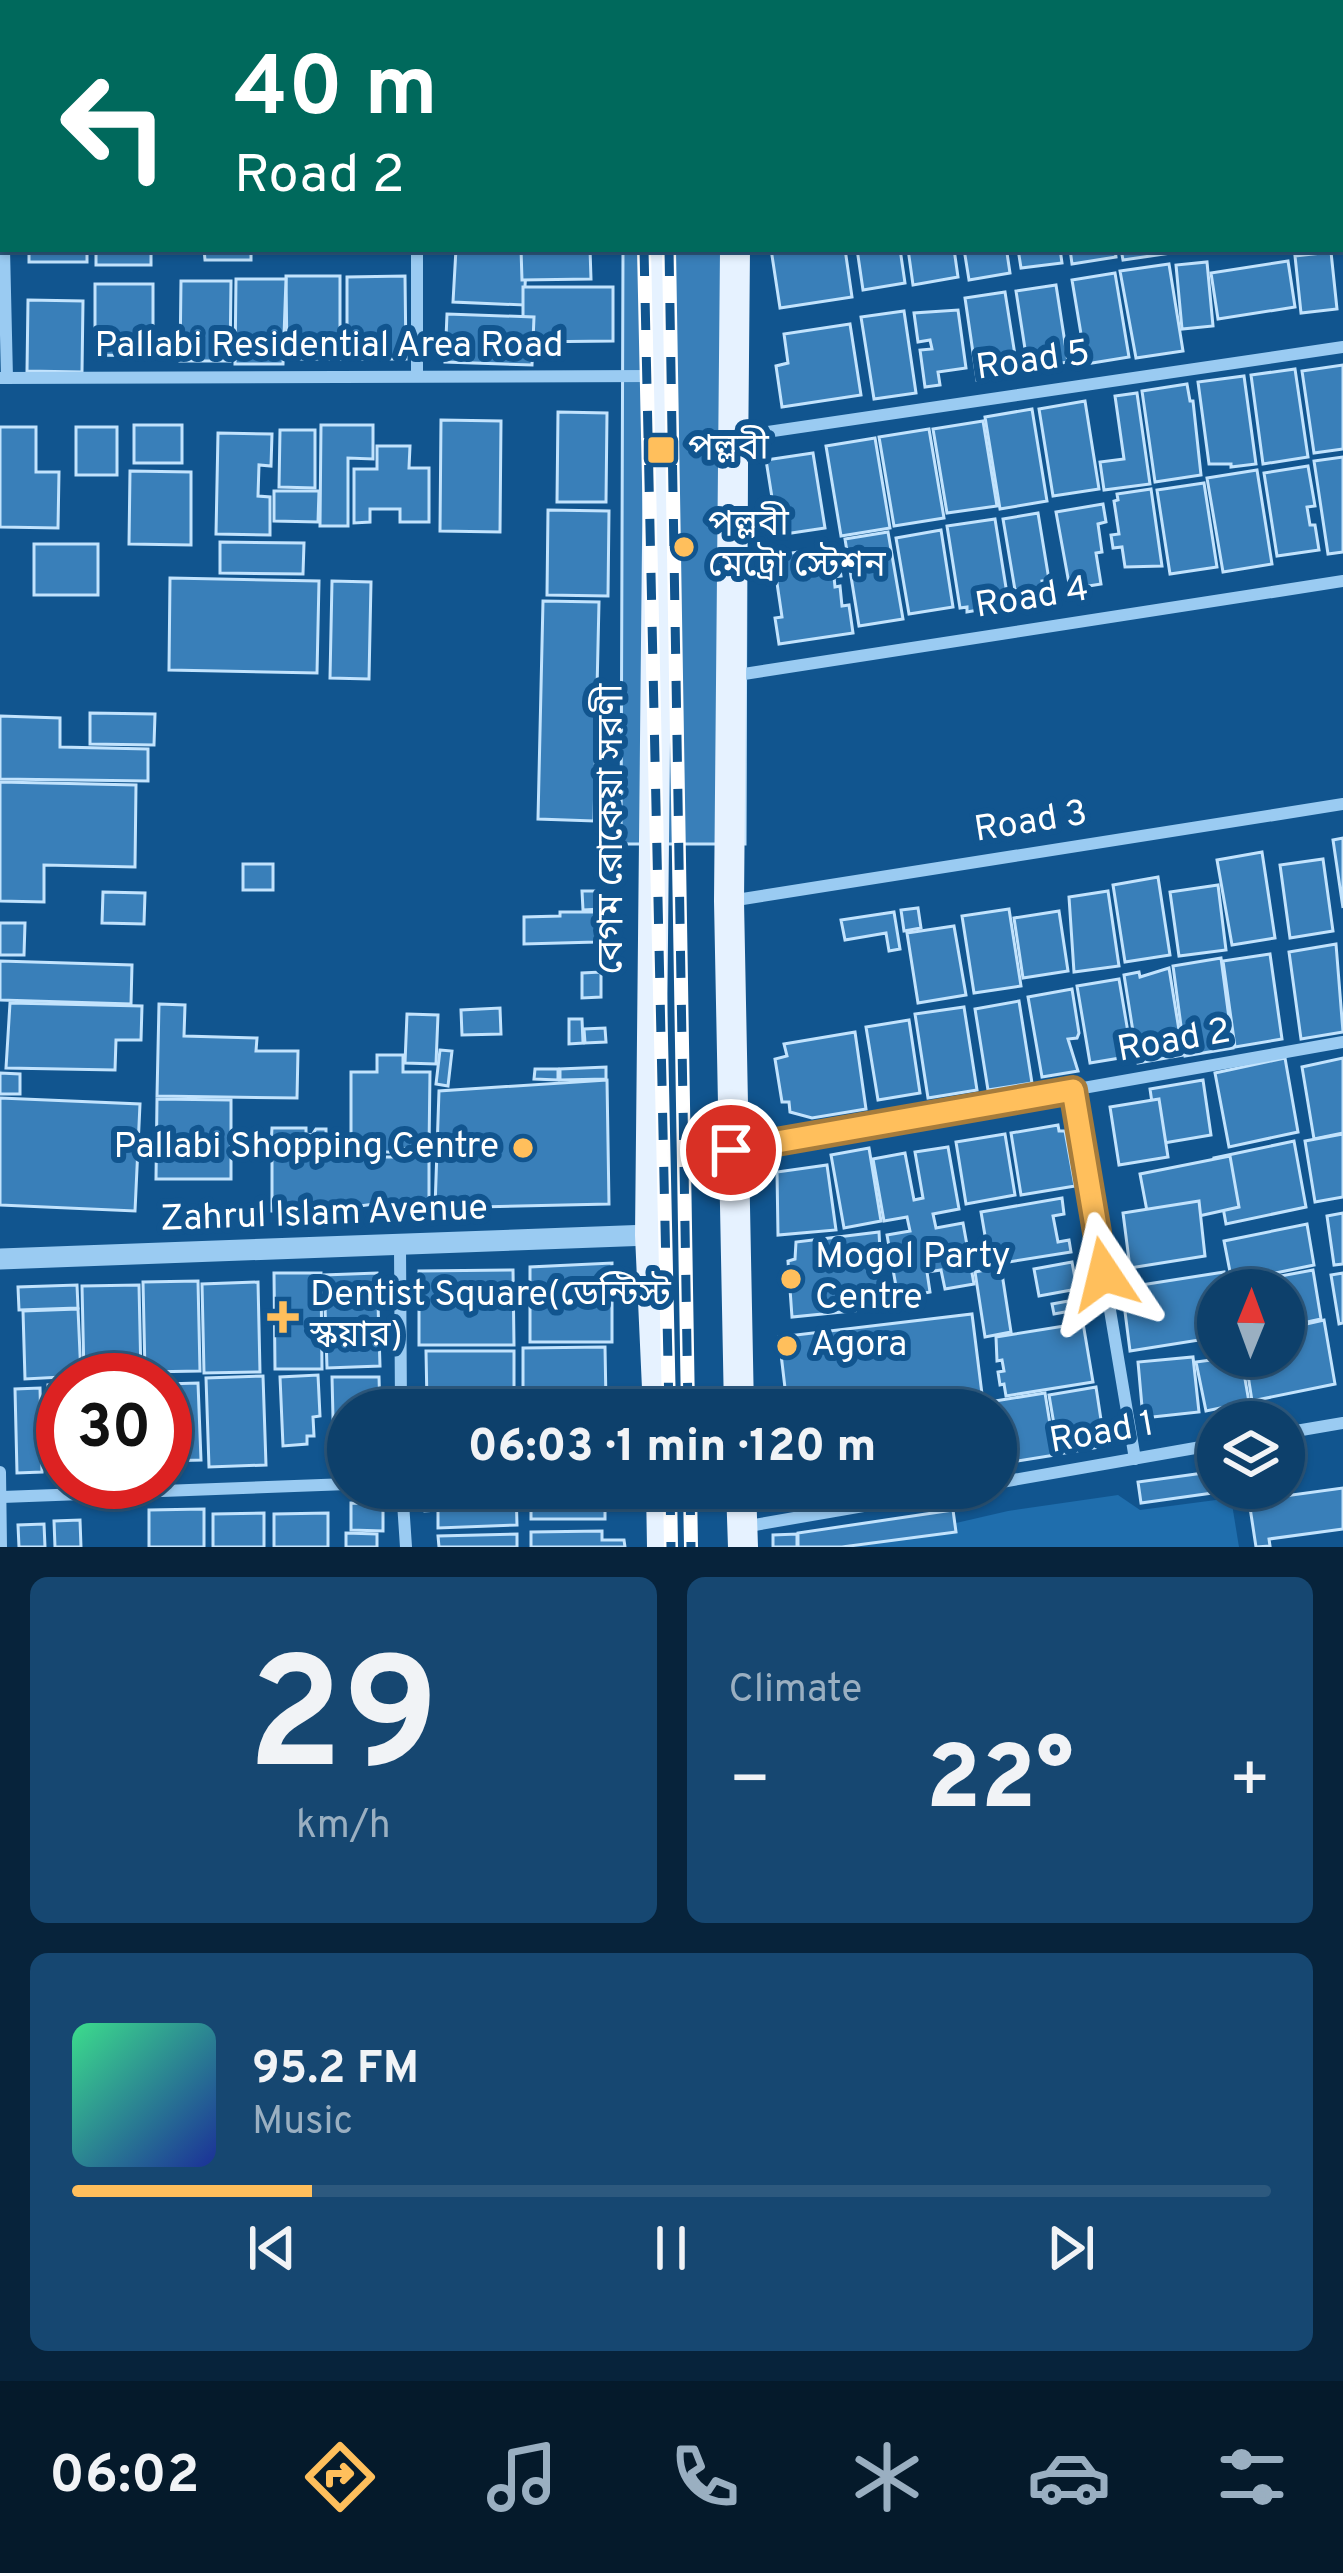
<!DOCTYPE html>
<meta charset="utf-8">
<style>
:root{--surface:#0d406b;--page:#164771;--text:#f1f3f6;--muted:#9aafc1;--line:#2d597e;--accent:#ffbf5c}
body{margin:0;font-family:Overpass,"Noto Sans Bengali",sans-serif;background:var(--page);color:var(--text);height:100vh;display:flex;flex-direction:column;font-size:45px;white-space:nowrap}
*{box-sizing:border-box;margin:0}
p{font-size:39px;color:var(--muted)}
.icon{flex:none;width:66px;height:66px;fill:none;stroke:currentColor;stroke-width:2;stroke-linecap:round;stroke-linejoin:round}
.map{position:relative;height:1547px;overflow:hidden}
.drawer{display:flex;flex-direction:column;gap:30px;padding:30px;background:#07233b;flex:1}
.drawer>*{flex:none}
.top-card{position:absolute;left:0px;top:0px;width:1344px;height:252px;box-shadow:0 3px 9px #0004,0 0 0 3px var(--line);background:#00695c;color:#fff;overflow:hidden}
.needle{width:78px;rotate:1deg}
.buttons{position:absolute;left:1197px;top:1269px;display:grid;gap:24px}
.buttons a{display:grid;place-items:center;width:108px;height:108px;border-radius:50%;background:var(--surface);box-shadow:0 3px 9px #0004,0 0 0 3px var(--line);font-size:60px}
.speed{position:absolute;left:36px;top:1353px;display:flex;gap:24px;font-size:60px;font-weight:700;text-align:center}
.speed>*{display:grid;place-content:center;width:156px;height:156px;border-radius:50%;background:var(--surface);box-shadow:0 3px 9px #0004,0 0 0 3px var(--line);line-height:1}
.speed .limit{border:18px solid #d22;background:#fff;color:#111}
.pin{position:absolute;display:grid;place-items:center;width:102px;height:102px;color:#fff;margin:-51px;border:6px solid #fff;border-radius:50%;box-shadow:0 3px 12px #0007}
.me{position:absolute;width:132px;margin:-66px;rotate:350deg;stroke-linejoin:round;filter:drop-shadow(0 0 9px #0008)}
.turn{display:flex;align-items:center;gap:42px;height:252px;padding:0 36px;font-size:54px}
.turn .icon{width:156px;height:156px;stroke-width:2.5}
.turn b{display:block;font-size:84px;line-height:102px}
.big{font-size:90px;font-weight:800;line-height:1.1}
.drawer .card{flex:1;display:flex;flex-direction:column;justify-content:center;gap:18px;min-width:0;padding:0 42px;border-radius:18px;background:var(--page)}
.drawer .dial{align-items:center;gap:0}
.dial b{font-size:156px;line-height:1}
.song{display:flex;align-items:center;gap:36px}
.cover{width:144px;height:144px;border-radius:18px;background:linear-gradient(135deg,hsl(150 70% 55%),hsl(230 70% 35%))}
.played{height:12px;border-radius:6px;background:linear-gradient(90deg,var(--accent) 20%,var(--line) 20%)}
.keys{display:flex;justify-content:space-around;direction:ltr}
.heat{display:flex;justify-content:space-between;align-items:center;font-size:66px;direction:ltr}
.drawer .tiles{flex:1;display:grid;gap:30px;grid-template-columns:1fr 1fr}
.card:last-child{grid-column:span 2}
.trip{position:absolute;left:327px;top:1389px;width:690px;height:120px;border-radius:60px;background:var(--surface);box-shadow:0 3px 9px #0004,0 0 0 3px var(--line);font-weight:800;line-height:120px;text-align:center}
.tabs{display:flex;height:192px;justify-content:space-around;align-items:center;background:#051a2b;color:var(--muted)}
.tabs .icon{width:84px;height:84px}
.tabs .selected{color:var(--accent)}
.tabs b{font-size:54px;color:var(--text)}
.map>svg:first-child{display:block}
</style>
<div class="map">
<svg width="1343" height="1547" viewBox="0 0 1343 1547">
<rect width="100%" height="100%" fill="#11558f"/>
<path fill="#1f6ead" d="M1118 1495 1140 1510 1231 1498 1239 1547H852L1008 1511Z"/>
<g fill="#397fb9" stroke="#c2e3fd" stroke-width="3">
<rect x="438" y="0" width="166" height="3"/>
<rect x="29" y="249" width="58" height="13"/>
<rect x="96" y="249" width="55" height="16"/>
<path d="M204 249H251V260H205Z"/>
<path d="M456 249H527L524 305 453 302Z"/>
<path d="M521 249H590L591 279 522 280Z"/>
<path d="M623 249H747L745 844H621Z"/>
<path d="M771 249H845L852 297 780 308Z"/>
<path d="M857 249H900L905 283 863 290Z"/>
<path d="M908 249H954L958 277 913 285Z"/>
<path d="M964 249H1012L1013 252 1007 253 1010 273 969 280Z"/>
<path d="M1018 249H1060L1062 263 1021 268Z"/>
<path d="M1070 249H1115L1116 257 1072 264Z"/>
<path d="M1121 249H1170L1171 253 1123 260Z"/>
<path d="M1331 252 1337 309 1301 313 1295 256Z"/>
<path d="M1288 261 1295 307 1218 319 1211 273Z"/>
<path d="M1207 262 1213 326 1182 329 1176 265Z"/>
<path d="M1169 264 1183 351 1136 358 1120 271Z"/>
<path d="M1115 273 1129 357 1086 364 1072 280Z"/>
<path d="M286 276H340V359H287Z"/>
<path d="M405 276 406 359H347V277Z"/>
<path d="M236 279H286L283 364H235Z"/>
<path d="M181 281H231L230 361H180Z"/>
<path d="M95 284H153V356L95 355Z"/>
<path d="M1056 285 1068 362 1028 368 1016 291Z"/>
<path d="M523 287H613V341L523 342Z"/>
<path d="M1005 292 1018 374 977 380 965 298Z"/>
<path d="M28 300 83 301 82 372 27 371Z"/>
<path d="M958 310 966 368 938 372 940 385 925 387 920 350 932 349 930 340 918 342 914 313Z"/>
<path d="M904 311 916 393 874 399 861 317Z"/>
<path d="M447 314 534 317 532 365 445 362Z"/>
<path d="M850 324 861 395 782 407 776 366 788 363 784 334Z"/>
<path d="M1343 365V449L1314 453 1302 371Z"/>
<path d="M1295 369 1308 457 1263 464 1251 375Z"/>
<path d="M1244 376 1256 464 1231 467V464H1209L1198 382Z"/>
<path d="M1187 384 1190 401H1193L1201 475 1155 482 1142 391Z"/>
<path d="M1137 393 1150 484 1104 490 1100 462 1124 459 1115 396Z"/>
<path d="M1085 401 1099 489 1053 496 1039 409Z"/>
<path d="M1032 409 1047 501 1000 509 985 417Z"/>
<path d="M558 412 607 413 606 502H557Z"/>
<path d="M441 420 501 421 500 532 440 531Z"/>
<path d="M983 421 997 506 947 513 933 429Z"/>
<rect x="134" y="425" width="48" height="38"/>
<path d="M321 425H373V459L348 458V526H320Z"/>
<path d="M0 427H36V472H59L58 528 0 527Z"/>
<rect x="76" y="427" width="41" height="48"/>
<path d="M929 429 944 518 894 526 879 437Z"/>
<path d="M280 430H315V488L279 487Z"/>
<path d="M218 433 272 434 271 466 259 465 258 496 270 497V535L216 534Z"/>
<path d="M875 438 890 528 841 536 826 446Z"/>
<path d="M377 446H410L409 468H429V522H400V509H370V522L354 523V469H377Z"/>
<path d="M813 453 825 528 778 535 766 460Z"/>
<path d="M1343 457V552L1328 554 1314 461Z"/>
<path d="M1308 466 1315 506 1307 507 1310 525H1315L1319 550 1277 556 1264 473Z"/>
<path d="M1257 470 1272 564 1223 572 1207 478Z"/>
<path d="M130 471 191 472V545L129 544Z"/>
<path d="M1204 483 1217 567 1170 574 1157 490Z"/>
<path d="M1151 489 1162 566 1125 567 1122 547 1113 548 1111 535 1119 534 1114 501 1118 500 1117 494Z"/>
<path d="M274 491H319L318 522 274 521Z"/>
<path d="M1103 504 1106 522 1098 524 1102 552 1096 553 1101 584 1070 589 1056 512Z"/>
<path d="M548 510 609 511 608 596 547 595Z"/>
<path d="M1038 513 1049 580 1042 581 1043 588 1015 590 1003 519Z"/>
<path d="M995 519 1008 600 1000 601 1001 606 967 612V607L960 608 947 526Z"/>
<path d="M941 530 953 607 909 614 896 538Z"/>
<path d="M888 532 903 619 859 626 845 539Z"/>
<path d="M220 542 304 543 303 574 220 573Z"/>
<rect x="34" y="544" width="64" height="51"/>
<path d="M836 546 841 576 834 577 835 587 840 586 842 606 849 605 853 633 779 644 775 618 782 617 773 556Z"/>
<path d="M170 578 319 581 317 673 169 670Z"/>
<path d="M332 581 371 582 369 679 330 678Z"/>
<path d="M543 601 599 602 594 821 538 819Z"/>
<path d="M90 713 155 714 154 745 90 744Z"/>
<path d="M0 716 60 718V747L148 749V781L0 779Z"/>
<path d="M0 782 136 785 135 867 44 865V902L0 901Z"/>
<path d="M1343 838V908L1333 840Z"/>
<path d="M1262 852 1275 938 1232 945 1217 860Z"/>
<path d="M1323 859 1333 931 1290 938 1280 865Z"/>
<rect x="243" y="864" width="30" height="26"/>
<path d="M1158 877 1170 955 1125 962 1113 885Z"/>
<path d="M1218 885 1226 950 1179 956 1170 892Z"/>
<path d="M582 891H601V909L583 910Z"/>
<path d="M1108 891 1119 966 1074 972 1069 897Z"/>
<path d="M103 892 145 893 144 924 102 923Z"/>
<path d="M918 908 921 928 904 931 901 910Z"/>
<path d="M1009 909 1021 986 974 993 962 916Z"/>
<path d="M1059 911 1068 971 1023 978 1014 918Z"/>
<path d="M560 912H595L596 942 524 944V917L560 916Z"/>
<path d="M894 912 900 949 889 951 886 933 845 940 841 920Z"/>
<path d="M0 923H25L24 955H0Z"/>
<path d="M954 926 966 995 918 1003 907 933Z"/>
<path d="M1336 944 1343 1032 1301 1039 1289 952Z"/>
<path d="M1270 954 1282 1039 1235 1047 1223 961Z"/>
<path d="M1221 958 1233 1048 1185 1056 1173 966Z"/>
<path d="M0 961 132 965 131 1004 0 1000Z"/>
<path d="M1169 968 1183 1055 1138 1063 1124 975 1139 972 1140 977Z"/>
<path d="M601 972V997L582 998V973Z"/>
<path d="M1119 979 1132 1056 1090 1063 1077 986Z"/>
<path d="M1072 989 1079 1033 1077 1038 1068 1039 1078 1071 1042 1077 1028 997Z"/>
<path d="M1019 1001 1032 1083 988 1090 975 1009Z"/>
<path d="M10 1003 142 1006 141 1040H116L115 1070 6 1068Z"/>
<path d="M159 1004 185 1005 184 1036 257 1038 256 1051H298L297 1098 157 1096Z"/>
<path d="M964 1007 977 1090 928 1098 915 1014Z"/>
<path d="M500 1008 501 1034 462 1035 461 1010Z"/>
<path d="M407 1014 438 1015 436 1064 405 1063Z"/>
<path d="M569 1019H582L583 1043 569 1044Z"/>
<path d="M909 1020 920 1093 878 1100 866 1027Z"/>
<path d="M605 1028 606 1042 585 1043 584 1029Z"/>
<path d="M855 1032 866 1109 812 1118 790 1112 789 1102H782L775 1059 787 1056 784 1044Z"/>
<path d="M440 1050 452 1051 448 1086 436 1084Z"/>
<path d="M377 1055H403V1072H430L429 1149H404V1153L351 1150V1072H377Z"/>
<path d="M1285 1058 1298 1132 1229 1147 1215 1073Z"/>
<path d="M1343 1058V1133L1314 1139 1302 1067Z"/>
<path d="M606 1067V1079L560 1080V1069Z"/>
<path d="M535 1069H558V1080L534 1079Z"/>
<path d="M0 1073 20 1074V1094H0Z"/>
<path d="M607 1080 609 1204 435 1208 439 1091Z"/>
<path d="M1203 1080 1211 1135 1158 1144 1150 1089Z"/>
<path d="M0 1098 140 1104 135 1211 0 1205Z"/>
<path d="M157 1099 231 1100V1179H156Z"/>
<path d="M1159 1099 1168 1157 1119 1165 1110 1107Z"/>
<path d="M1058 1125 1059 1131H1065L1075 1186 1021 1195 1011 1133Z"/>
<path d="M272 1128H306V1134L312 1135 316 1129H326V1157H429V1204L394 1205 395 1201 339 1209 304 1203 305 1211H272V1151L277 1148 271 1145Z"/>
<path d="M1005 1134 1015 1195 966 1204 956 1142Z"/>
<path d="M1343 1134V1197L1315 1202 1305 1141Z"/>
<path d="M1294 1141 1306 1207 1226 1224 1214 1158Z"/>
<path d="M948 1147 959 1209 933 1214 936 1228 963 1223 974 1284 945 1289 941 1270 927 1272 930 1292 898 1298 887 1235 910 1231 907 1217 884 1221 873 1159 905 1153 914 1200 923 1198 915 1152Z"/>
<path d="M869 1148 881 1221 844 1228 831 1155Z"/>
<path d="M1230 1156 1239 1207 1150 1227 1140 1174Z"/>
<path d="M827 1165 836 1230 778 1235 777 1172Z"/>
<path d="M1062 1198 1064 1214 1053 1216 1058 1242 1069 1240 1071 1252 990 1265 981 1212Z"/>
<path d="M1199 1201 1205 1256 1130 1268 1123 1213Z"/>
<path d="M1343 1213V1264L1334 1265 1327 1216Z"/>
<path d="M1307 1224 1314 1265 1232 1282 1224 1241Z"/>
<path d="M879 1232 883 1308 792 1317 788 1261 795 1259 796 1242Z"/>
<path d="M1072 1262 1077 1289 1039 1296 1034 1269Z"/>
<path d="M612 1263V1342H530V1267Z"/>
<path d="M1001 1267 1011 1332 985 1337 975 1272Z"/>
<path d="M513 1270 514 1345H419V1271Z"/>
<path d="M1313 1270 1321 1319 1284 1327V1290H1233L1232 1285Z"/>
<path d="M1224 1272 1226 1290H1218V1337L1130 1351 1122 1288Z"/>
<path d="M274 1273H321L322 1369H275Z"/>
<path d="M377 1273 380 1366 327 1368 324 1275Z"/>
<path d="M1343 1273V1323L1339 1324 1331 1275Z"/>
<path d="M198 1281 200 1371 145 1372 143 1282Z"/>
<path d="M258 1282 260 1372 204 1373 202 1284Z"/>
<path d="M77 1285 78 1308 19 1310 18 1287Z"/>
<path d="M139 1285 141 1376H84L82 1286Z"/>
<path d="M1074 1300 1076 1310 1054 1314 1052 1304Z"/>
<path d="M78 1309 81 1376 25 1379 23 1311Z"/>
<path d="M972 1314 984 1410H906L903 1390 787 1405 779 1337Z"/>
<path d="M1324 1320 1335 1384 1252 1401 1245 1356H1284V1329Z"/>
<path d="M1083 1323 1093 1382 1006 1396 1004 1384 1000 1385 998 1372 1004 1371 1002 1360 997 1361 996 1337Z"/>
<path d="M605 1347 606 1402 523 1403V1348Z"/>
<path d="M426 1351H514V1402L427 1403Z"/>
<path d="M1241 1356 1249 1402 1206 1411 1196 1362Z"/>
<path d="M1193 1357 1199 1412 1143 1418 1138 1362Z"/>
<path d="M318 1375 320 1416 313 1417 314 1436H307V1444L283 1446 280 1377Z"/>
<path d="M263 1376 266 1465 209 1467 206 1378Z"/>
<path d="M332 1377H379L380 1410H348V1458H334Z"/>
<path d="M198 1383 201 1460 165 1461V1384Z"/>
<path d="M63 1384V1471L48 1470V1385Z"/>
<path d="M1096 1387 1105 1446 1059 1454 1049 1395Z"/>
<path d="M40 1388 42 1472 17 1473 15 1389Z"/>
<path d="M1045 1393 1055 1455 1005 1463 995 1401Z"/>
<path d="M617 1406V1410H524V1407Z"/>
<path d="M1218 1471V1488L1234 1490 1141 1503 1138 1482Z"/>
<path d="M438 1488H516L517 1525 438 1528V1510L425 1511V1493H438Z"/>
<rect x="531" y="1488" width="74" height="31"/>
<path d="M774 1488H835L775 1498Z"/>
<path d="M1343 1488V1529L1269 1539 1270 1546 1256 1547 1249 1501Z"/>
<path d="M351 1503 383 1504V1531L351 1530Z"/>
<path d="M204 1509V1547H149V1510Z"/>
<path d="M953 1510 956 1532 842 1547H798V1533Z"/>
<path d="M264 1513V1547H213V1514Z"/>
<path d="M328 1513V1547H274V1514Z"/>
<path d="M80 1520 81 1547H55L54 1521Z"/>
<path d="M44 1524 45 1547H19L18 1525Z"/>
<path d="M602 1531V1540H624L625 1547H531V1532Z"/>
<path d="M346 1533 377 1534V1547H346Z"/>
<path d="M517 1534V1547H439L438 1536Z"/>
<path d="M797 1534V1547H773V1535Z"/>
</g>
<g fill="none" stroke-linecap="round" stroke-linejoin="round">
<g stroke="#9acbf2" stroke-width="12">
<path d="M416 0V3"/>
<path d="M1341 84H1343"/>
<path d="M0 103 3 215"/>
<path d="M4 249 7 378"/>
<path d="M417 249V376"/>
<path d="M0 378 657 376"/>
<path d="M733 437 1343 347"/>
<path d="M731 676 1343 581"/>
<path d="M730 901 1343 804"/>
<path d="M1073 1090 1135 1459"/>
<path d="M733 1150 1343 1042"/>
<path d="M400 1247 401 1410"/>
<path d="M1284 1433 1343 1423"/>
<path d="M0 1472 1 1547"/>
<path d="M996 1483 1218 1444"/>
<path d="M402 1488 406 1547"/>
<path d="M2 1497 348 1484"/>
<path d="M743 1527 967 1488"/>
</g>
<path stroke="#9acbf2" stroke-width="21" d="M0 1259 650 1235"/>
<g stroke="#e6f2ff" stroke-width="30">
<path d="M662 0V3"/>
<path d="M732 0V3"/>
<path d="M735 249 729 901 739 1410"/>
<path d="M658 1410 650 1235 660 249"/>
<path d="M661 1488 662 1547"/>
<path d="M741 1488 743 1547"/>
</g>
<g stroke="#fff" stroke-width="14">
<g id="rail">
<path d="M639 0V3"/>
<path d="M664 0V3"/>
<path d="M644 249 669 1410"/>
<path d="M669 249 688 1410"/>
<path d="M670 1488 671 1547"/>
<path d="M690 1488 691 1547"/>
</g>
</g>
<use href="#rail" stroke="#11558f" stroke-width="9" stroke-dasharray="27" stroke-linecap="butt"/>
</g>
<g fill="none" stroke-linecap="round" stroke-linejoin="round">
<g stroke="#a67c3c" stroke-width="30">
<path id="route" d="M731 1150 1073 1090 1104 1274"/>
</g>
<use href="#route" stroke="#ffbf5c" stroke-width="21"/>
</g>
<g fill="#ffbf5c" stroke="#11558f" stroke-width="4.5">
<rect x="646" y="435" width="30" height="30" rx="6"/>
<circle cx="684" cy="547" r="12"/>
<circle cx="523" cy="1148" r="12"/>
<circle cx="791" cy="1279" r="12"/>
<path d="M277 1299h12v12h12v12h-12v12h-12v-12h-12v-12h12z"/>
<circle cx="787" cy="1346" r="12"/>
</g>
<g text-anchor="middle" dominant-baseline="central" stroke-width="12" stroke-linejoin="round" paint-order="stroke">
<g font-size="36" fill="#fff" stroke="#11558f">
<text x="329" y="347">Pallabi Residential Area Road</text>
<text transform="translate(1033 362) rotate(-8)">Road 5</text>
<text transform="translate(1032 599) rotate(-9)">Road 4</text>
<text transform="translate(1031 823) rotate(-9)">Road 3</text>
<text transform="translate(613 829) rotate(-90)">বেগম রোকেয়া সরণী</text>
<text transform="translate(1174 1042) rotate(-10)">Road 2</text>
<text transform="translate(324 1215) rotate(-2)">Zahrul Islam Avenue</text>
<text transform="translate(1102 1434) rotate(-10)">Road 1</text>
</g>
<g font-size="36" fill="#fff" stroke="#11558f" text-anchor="start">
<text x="688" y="450">পল্লবী</text>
<text x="708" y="526">পল্লবী<tspan x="708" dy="41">মেট্রো স্টেশন</tspan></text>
<text x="499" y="1148" text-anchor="end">Pallabi Shopping Centre</text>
<text x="815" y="1258">Mogol Party<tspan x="815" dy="41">Centre</tspan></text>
<text x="310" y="1296">Dentist Square(ডেন্টিস্ট<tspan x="310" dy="41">স্কয়ার)</tspan></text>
<text x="811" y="1346">Agora</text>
</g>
</g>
</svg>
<div class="buttons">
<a><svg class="needle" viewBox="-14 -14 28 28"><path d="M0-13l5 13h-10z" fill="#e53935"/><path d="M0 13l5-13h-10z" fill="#9aafc1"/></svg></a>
<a><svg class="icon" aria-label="layers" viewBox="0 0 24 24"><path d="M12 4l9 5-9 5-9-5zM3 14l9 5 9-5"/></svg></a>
</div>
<div class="speed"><div class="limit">30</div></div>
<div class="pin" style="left:731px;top:1150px;background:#d93025"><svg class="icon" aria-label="arrive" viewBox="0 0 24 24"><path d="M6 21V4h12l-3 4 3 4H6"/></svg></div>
<svg class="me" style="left:1104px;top:1274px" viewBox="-20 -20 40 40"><path d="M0-17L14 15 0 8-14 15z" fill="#ffbf5c" stroke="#fff" stroke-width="4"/></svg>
<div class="trip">06:03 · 1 min · 120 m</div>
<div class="top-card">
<div class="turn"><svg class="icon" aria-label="left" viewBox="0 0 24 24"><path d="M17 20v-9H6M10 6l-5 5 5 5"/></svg><div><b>40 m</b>Road 2</div></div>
</div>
</div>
<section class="drawer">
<div class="tiles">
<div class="card dial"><b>29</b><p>km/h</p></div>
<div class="card"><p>Climate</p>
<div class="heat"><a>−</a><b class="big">22°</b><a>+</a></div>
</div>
<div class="card">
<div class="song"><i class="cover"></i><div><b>95.2 FM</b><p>Music</p></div></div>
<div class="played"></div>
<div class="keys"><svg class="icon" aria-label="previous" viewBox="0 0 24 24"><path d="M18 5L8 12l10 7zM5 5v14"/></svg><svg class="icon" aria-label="pause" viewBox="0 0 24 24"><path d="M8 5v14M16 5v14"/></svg><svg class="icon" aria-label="next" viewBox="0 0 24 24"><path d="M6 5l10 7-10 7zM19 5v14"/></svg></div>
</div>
</div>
</section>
<nav class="tabs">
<b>06:02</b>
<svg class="icon selected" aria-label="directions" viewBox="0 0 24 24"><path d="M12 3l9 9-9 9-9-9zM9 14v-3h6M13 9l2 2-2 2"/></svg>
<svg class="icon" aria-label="music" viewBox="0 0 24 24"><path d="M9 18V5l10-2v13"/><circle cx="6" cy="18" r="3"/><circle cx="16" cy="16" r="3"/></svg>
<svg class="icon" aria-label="phone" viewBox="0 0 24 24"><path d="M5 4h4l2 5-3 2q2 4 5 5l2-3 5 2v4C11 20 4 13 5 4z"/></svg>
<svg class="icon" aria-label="climate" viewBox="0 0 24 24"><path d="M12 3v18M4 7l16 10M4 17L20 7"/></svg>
<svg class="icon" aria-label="car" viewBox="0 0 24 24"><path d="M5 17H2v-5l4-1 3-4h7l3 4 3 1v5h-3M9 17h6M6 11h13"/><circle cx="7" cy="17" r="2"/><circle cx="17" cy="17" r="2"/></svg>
<svg class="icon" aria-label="filters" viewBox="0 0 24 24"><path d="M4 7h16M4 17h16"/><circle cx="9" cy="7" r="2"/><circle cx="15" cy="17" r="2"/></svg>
</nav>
